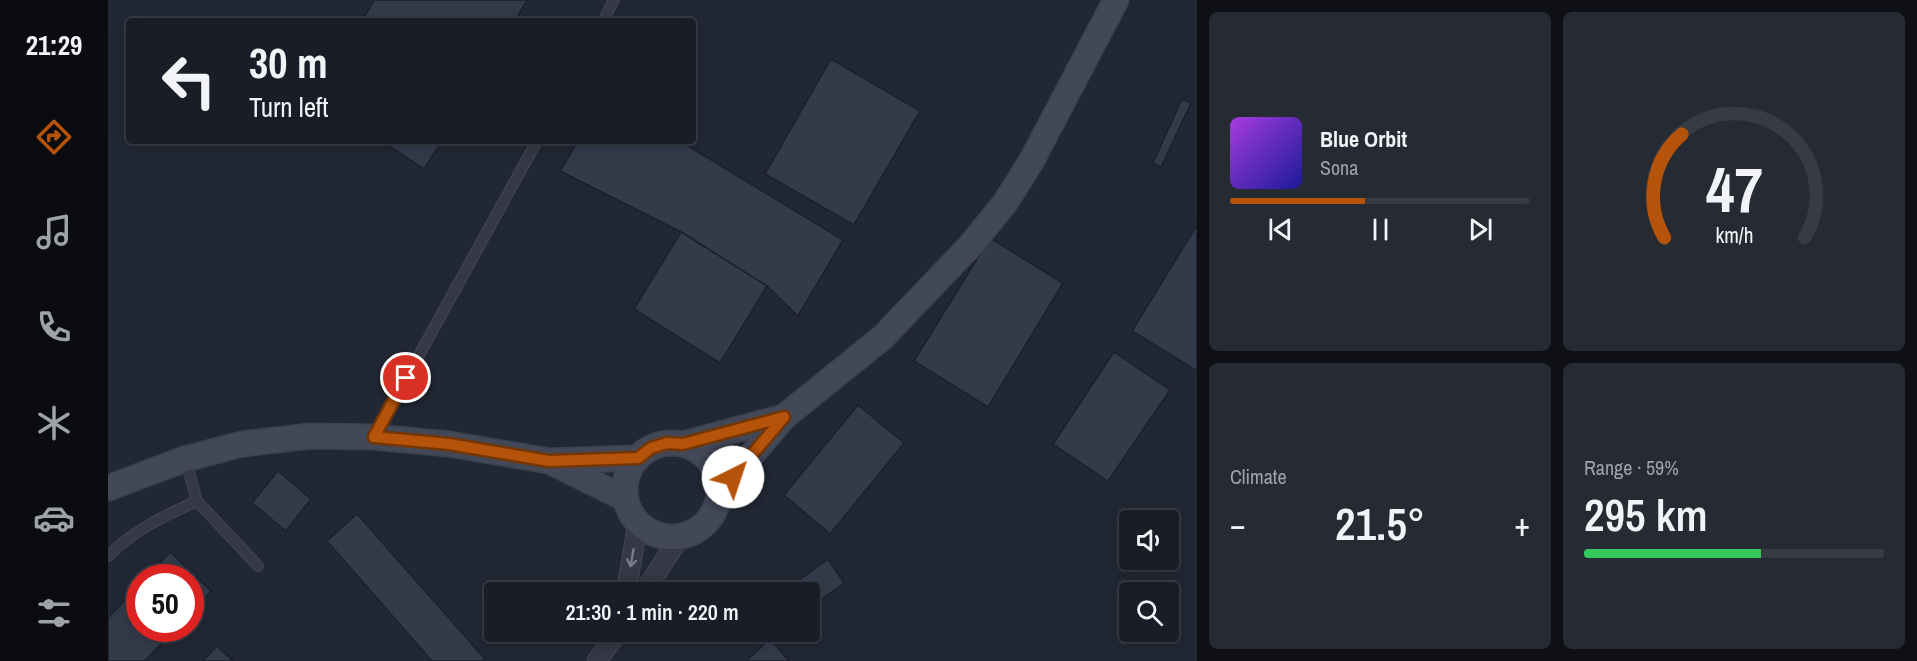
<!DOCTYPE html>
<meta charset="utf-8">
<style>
:root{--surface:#191d27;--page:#262a33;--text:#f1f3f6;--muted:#9fa2a7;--line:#373b44;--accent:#b45309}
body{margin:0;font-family:"Archivo Narrow",sans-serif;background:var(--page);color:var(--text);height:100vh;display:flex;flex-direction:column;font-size:22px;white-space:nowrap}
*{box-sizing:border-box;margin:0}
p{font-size:20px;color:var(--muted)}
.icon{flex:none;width:33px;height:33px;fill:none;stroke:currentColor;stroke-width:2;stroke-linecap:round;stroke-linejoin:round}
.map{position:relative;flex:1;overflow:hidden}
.side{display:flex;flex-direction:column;gap:12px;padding:12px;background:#0e1015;width:720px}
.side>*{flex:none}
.hud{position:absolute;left:18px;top:18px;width:570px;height:126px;border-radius:6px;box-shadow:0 3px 15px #0003,0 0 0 2px var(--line);background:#191d27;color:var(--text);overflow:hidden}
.tools{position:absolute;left:1011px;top:510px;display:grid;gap:12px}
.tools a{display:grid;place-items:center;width:60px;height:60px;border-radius:6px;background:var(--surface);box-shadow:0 3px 15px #0003,0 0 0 2px var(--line);font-size:30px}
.speed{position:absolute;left:18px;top:564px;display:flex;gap:12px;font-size:30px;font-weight:700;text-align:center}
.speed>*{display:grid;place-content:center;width:78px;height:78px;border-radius:50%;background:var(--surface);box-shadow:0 3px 15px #0003,0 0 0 2px var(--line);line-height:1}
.speed .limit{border:9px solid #d22;background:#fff;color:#111}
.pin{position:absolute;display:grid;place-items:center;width:51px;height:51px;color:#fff;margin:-26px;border:3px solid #fff;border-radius:50%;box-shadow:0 2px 6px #0007}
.me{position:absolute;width:66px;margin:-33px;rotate:41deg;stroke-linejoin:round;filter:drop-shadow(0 0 4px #0008)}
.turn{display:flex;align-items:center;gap:21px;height:126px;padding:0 24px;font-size:27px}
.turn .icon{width:78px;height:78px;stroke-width:2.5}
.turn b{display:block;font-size:42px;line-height:51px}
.big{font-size:45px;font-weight:600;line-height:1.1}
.side .card{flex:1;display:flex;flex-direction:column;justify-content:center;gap:9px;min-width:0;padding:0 21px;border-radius:9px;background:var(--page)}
.side .dial{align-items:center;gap:0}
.dial svg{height:156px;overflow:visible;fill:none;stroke:var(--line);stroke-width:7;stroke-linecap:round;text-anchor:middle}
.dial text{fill:var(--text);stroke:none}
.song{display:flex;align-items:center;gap:18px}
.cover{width:72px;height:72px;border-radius:9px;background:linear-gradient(135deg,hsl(280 70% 55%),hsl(240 70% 35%))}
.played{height:6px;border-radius:3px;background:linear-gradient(90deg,var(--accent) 45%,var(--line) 45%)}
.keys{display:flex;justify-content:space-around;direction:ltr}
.heat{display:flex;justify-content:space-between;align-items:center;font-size:33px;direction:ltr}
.charge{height:9px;border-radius:4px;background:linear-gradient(90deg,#34c759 59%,var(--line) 0)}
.side .tiles{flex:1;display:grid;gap:12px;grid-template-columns:repeat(2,1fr)}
.trip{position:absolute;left:376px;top:582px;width:336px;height:60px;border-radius:6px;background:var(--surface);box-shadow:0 3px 15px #0003,0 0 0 2px var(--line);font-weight:600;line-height:60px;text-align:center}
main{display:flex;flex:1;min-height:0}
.tabs{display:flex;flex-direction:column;width:108px;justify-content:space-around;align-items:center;background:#0a0c10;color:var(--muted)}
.tabs .icon{width:42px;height:42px}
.tabs .active{color:var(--accent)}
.tabs b{font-size:27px;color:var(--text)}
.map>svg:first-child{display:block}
</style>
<main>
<nav class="tabs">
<b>21:29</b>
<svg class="icon active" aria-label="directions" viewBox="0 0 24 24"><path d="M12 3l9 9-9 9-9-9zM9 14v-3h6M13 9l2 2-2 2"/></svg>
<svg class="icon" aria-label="music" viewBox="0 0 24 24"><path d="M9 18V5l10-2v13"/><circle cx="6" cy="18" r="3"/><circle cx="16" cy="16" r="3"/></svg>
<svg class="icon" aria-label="phone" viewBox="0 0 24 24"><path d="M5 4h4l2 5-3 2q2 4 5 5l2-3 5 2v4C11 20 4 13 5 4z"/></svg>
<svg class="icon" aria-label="climate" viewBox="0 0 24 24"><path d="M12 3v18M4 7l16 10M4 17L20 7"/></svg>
<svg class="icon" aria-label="car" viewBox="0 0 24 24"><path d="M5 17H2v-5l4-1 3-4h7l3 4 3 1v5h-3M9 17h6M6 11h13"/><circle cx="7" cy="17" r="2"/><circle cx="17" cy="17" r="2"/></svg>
<svg class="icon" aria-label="filters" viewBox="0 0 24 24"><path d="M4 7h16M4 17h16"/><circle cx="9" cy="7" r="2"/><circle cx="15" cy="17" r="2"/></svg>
</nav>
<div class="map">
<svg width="1089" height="661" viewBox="0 0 1089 661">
<rect width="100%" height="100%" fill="#212734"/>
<g fill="#333b4b" stroke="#1b202c" stroke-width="1.5">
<path d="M266 0H419L407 21H267L257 16Z"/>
<path d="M723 59 812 111 746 225 657 174Z"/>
<path d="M1074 99 1083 103 1053 167 1045 163Z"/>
<path d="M274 141H334L316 169Z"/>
<path d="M470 141H572L735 240 690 316 659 286 573 232 452 171Z"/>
<path d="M1089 225V371L1024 331Z"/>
<path d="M573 232 659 286 612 363 526 309Z"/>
<path d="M882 238 955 283 880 407 806 361Z"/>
<path d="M1006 352 1062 390 1000 481 945 444Z"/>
<path d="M750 405 796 443 722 534 676 495Z"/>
<path d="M170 471 203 499 178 531 144 503Z"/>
<path d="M249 514 377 659 374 661H324L219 541Z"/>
<path d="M62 552 103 591 82 613V578H38Z"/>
<path d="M720 559 736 583 707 604 702 592 691 580Z"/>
<path d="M32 585V628H68L37 661H0V618Z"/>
<path d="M662 639 681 661H638Z"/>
<path d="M109 646 125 661H95Z"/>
</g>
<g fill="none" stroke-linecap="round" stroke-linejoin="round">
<g stroke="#3d424f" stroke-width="12">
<g id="service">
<path d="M495 21 506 0"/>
<path d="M267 435 429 141"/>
<path d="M89 501 150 566"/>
<path d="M0 556C26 530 56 516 89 501L78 461"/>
</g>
</g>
<g stroke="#3d424f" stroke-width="21">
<g id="minor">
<path d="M518 592 530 523"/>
<path d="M536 592 572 537"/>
<path d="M489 661 510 632"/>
</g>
</g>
<g stroke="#3d424f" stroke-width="27">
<g id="secondary">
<circle cx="564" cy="490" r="47"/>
<path d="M575 444 676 417"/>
<path d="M443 462 518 499"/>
<path d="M0 488 77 459 134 444 202 436 266 437 341 444 441 461 530 458"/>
<path d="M612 492 676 417 775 337 862 246 897 203 924 160 1008 0"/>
</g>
</g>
<use href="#service" stroke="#343945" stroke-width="9"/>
<use href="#minor" stroke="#343945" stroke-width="18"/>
<use href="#secondary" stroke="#424858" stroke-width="24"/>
</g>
<defs><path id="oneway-shaft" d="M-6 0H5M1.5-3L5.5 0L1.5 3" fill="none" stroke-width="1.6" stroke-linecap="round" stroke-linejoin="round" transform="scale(1.5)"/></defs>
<use stroke="#777d8a" href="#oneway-shaft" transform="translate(524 558) rotate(100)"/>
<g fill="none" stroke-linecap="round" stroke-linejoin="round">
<g stroke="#753606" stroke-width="15">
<path id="route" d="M298 378 266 437 341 444 441 461 530 458 543 448 559 443 575 444 676 417 625 477"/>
</g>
<use href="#route" stroke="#b45309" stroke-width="10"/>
</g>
</svg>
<div class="tools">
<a><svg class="icon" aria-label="sound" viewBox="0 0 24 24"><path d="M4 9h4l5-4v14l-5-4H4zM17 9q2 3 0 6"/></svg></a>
<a><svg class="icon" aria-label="search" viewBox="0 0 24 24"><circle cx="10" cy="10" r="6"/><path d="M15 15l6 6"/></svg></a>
</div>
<div class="speed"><div class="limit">50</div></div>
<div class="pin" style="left:298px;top:378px;background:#d93025"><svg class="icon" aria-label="arrive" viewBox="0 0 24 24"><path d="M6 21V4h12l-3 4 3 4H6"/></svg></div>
<svg class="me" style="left:625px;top:477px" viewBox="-20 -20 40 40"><circle r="19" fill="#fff"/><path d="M0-13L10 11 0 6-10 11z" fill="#b45309"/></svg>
<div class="trip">21:30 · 1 min · 220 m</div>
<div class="hud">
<div class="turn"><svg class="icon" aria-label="left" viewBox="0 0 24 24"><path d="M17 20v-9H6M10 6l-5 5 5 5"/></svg><div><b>30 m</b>Turn left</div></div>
</div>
</div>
<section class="side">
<div class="tiles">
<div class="card">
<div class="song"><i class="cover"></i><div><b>Blue Orbit</b><p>Sona</p></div></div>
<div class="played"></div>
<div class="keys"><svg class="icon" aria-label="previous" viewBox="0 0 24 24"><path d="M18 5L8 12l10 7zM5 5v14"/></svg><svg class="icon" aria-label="pause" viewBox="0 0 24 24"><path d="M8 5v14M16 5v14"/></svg><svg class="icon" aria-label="next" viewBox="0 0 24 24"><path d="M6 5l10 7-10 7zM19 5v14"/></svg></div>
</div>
<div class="card dial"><svg viewBox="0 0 100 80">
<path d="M14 69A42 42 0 1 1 86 69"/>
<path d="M14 69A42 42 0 0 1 23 16" stroke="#b45309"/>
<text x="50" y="56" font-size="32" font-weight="700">47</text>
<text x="50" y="72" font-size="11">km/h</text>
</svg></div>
<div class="card"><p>Climate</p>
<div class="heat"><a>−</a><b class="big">21.5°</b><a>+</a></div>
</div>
<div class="card"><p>Range · 59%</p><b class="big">295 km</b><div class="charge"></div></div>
</div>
</section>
</main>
